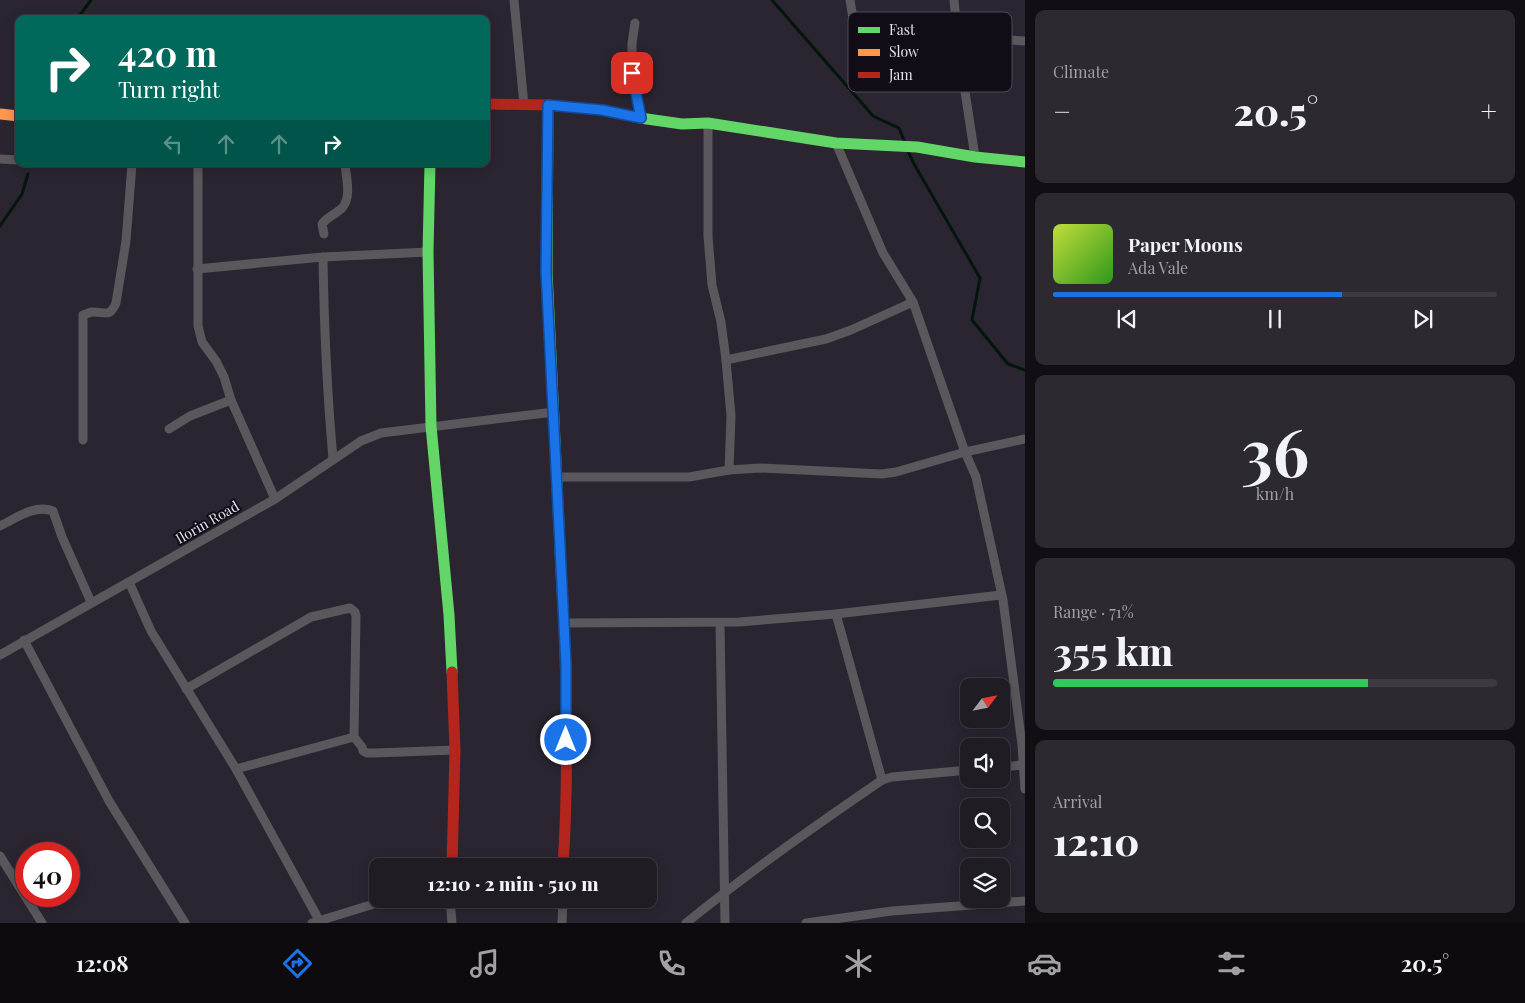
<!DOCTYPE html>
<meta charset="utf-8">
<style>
:root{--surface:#201c24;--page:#2d2931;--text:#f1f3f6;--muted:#a2a1a6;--line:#3d3a41;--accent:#1a73e8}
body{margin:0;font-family:"Playfair Display",serif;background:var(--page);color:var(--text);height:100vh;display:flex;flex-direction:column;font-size:19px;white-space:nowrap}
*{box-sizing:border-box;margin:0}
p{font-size:16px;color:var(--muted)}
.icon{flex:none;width:28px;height:28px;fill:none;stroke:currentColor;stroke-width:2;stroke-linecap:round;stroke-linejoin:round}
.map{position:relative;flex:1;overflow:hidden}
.drawer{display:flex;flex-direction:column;gap:10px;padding:10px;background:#120f14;width:500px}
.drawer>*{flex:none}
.top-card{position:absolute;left:15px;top:15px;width:475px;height:152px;border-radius:10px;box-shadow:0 2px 12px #0003,0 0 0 1px var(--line);background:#00695c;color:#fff;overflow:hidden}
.needle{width:32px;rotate:58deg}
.buttons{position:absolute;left:960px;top:678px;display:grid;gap:10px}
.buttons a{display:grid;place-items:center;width:50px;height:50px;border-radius:10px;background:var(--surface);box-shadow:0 2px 12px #0003,0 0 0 1px var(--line);font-size:25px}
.speed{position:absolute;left:15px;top:842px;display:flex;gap:10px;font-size:25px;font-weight:700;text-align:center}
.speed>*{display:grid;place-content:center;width:65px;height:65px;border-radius:50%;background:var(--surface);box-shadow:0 2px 12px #0003,0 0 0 1px var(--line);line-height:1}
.speed .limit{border:8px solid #d22;background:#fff;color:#111}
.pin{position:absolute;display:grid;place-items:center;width:42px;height:42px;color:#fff;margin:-21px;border-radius:10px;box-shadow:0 2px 8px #0006}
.me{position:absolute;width:55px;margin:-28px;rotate:0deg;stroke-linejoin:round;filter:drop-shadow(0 0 4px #0008)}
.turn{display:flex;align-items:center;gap:18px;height:105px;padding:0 20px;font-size:22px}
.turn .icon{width:65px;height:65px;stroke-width:2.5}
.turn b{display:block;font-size:35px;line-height:42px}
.lanes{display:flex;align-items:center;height:48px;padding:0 20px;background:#0003;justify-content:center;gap:25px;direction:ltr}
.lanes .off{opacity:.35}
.big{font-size:38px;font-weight:800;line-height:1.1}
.drawer .widget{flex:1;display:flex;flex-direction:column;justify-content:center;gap:8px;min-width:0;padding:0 18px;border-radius:10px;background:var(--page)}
.drawer .dial{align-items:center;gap:0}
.dial b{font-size:65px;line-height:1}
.song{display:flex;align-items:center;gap:15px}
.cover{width:60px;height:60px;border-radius:8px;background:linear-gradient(135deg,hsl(70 70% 55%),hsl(110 70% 35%))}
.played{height:5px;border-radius:2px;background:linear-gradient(90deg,var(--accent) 65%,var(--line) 65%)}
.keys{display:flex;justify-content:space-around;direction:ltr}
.heat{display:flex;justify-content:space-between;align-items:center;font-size:28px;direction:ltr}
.charge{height:8px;border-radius:4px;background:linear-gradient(90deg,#34c759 71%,var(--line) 0)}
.trip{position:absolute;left:369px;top:858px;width:288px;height:50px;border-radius:10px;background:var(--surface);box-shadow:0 2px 12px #0003,0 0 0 1px var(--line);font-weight:800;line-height:50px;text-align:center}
.tabs{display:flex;height:80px;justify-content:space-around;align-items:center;background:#0d0b0e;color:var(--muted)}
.tabs .icon{width:35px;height:35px}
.tabs .selected{color:var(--accent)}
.tabs b{font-size:22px;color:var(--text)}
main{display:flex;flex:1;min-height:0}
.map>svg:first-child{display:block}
</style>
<main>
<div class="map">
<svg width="1025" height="923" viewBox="0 0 1025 923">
<rect width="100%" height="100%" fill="#2a2530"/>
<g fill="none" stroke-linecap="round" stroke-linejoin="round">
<g stroke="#04160c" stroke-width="3">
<path d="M772 0 873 116 899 128 905 143"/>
<path d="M77 19 91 0"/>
<path d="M908 151 914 164 980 278 972 320 1008 364 1025 370"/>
<path d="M0 226 22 194 28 174"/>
</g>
<g stroke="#5a575d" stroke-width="9">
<path d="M514 0 524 105"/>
<path d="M850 0 856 37 860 52 895 50 959 52"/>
<path d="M954 0 959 52 975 157"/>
<path d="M635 23 632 43V73L641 118"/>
<path d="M957 37 1025 41"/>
<path d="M708 123V236L712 285 721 322 726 360 731 416 729 470"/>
<path d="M836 143 883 253 913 302 965 452 976 477 1003 600 1022 745 1025 789"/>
<path d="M0 159 19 160"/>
<path d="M198 164V326L202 342 216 361 224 377 231 400 275 499"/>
<path d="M324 234 322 224C327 217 336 214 342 208 352 197 346 177 345 164"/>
<path d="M323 257C324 325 327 392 333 459"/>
<path d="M197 269 323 257 428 252"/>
<path d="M726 360 826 339 851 330 913 302"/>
<path d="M169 429 190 416 231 400"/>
<path d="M83 440V315C86 314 89 313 91 312 105 311 109 319 116 303L126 241 132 164"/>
<path d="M557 477H689L729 470 760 468 882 474 896 472 965 452 1025 439"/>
<path d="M0 526C16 518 35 504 53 511L62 537 91 602"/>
<path d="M129 582 151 631 236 769 319 920"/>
<path d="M836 614 882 780"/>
<path d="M564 623 739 622 836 614 1001 595"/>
<path d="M720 623 725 923"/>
<path d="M24 640 109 801 185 923"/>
<path d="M0 655 275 499 361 441 381 433 554 412"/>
<path d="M186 689 311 617 350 608 355 612 356 616 354 737 362 747 363 751 367 753H375L455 750"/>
<path d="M1001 767 1023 765"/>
<path d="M236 769 354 737"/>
<path d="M0 856 42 923"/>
<path d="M550 866 563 864"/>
<path d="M450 899 452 923"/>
<path d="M312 923 390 899"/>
<path d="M562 923 563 899"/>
<path d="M686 923C749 872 815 826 882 780L892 777 969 770"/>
<path d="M806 923 892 911 1025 901"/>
</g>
<g stroke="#63d668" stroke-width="11">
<path d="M548 105 547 272 562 590"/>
<path d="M640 118 682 124 708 123 836 143 917 147 975 157 1025 162"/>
<path d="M430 164 428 252 431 426 449 615 452 672"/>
</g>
<path stroke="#ff974d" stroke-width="11" d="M0 114 19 116"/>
<g stroke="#b3261e" stroke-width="11">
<path d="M486 104 548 105 602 110 640 118"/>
<path d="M562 590C567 682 569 774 563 866"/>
<path d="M452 672 455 750 452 866"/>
</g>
</g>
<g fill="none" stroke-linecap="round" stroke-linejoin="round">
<g stroke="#114b97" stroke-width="12">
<path id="route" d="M566 740V664L546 272 548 105 602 110 641 118 632 73"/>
</g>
<use href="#route" stroke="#1a73e8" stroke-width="9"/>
</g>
<g text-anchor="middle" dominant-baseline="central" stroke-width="4" stroke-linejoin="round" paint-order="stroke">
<g font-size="14" fill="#e7e0ed" stroke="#110c15">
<text transform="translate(207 522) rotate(-30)">Ilorin Road</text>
</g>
</g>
<rect x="848" y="12" width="164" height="80" rx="8" fill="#110c15" stroke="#514c56" stroke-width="1"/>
<rect x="858" y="27" width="22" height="6" fill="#63d668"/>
<rect x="858" y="49" width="22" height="7" fill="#ff974d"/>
<rect x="858" y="72" width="22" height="6" fill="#b3261e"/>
<g font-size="14" fill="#e7e0ed">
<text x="889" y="35">Fast</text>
<text x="889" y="57">Slow</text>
<text x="889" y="80">Jam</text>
</g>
</svg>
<div class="buttons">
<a><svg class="needle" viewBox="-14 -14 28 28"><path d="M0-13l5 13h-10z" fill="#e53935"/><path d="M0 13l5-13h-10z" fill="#a2a1a6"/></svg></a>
<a><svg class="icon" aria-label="sound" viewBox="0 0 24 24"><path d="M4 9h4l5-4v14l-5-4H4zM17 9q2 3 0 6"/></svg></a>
<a><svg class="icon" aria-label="search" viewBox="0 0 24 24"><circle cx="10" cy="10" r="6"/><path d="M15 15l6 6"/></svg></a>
<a><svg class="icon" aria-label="layers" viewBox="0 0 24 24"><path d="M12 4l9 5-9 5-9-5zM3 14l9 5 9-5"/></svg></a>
</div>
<div class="speed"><div class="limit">40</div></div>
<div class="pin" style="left:632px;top:73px;background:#d93025"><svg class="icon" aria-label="arrive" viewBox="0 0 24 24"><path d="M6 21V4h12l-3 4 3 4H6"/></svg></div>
<svg class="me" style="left:566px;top:740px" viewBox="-20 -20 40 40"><circle r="17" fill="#1a73e8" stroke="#fff" stroke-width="3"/><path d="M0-11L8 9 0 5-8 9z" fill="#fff"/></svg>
<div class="trip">12:10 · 2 min · 510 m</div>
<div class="top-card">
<div class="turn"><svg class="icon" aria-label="right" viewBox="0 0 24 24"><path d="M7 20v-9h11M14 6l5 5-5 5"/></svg><div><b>420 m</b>Turn right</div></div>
<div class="lanes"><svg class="icon off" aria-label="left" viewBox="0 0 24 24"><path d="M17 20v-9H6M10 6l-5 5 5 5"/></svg><svg class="icon off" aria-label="ahead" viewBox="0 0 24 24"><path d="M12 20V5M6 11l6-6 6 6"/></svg><svg class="icon off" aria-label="ahead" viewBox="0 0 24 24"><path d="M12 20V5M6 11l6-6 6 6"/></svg><svg class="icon" aria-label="right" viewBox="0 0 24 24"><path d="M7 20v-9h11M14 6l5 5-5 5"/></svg></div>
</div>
</div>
<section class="drawer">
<div class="widget"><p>Climate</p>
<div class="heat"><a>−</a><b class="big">20.5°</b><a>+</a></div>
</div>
<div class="widget">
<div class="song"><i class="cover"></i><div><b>Paper Moons</b><p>Ada Vale</p></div></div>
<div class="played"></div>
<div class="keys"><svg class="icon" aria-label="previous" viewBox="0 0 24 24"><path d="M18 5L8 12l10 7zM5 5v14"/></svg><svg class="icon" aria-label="pause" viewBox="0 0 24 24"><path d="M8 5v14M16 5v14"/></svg><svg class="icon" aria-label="next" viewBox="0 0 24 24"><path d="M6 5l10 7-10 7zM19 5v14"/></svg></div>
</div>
<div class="widget dial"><b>36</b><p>km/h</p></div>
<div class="widget"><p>Range · 71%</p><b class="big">355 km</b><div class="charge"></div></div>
<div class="widget"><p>Arrival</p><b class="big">12:10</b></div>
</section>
</main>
<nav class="tabs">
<b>12:08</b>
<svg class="icon selected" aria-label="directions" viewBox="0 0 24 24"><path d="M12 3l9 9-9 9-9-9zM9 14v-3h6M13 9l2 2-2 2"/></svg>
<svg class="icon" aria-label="music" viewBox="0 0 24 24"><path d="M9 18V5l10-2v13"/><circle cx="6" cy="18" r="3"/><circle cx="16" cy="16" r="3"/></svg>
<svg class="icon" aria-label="phone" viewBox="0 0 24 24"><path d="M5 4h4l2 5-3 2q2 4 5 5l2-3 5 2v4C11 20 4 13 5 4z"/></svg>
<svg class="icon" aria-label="climate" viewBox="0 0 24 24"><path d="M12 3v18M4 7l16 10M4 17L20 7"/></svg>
<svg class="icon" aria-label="car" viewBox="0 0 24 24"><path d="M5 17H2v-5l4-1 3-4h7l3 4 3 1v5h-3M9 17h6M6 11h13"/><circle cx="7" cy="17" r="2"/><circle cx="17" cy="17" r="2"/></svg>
<svg class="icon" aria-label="filters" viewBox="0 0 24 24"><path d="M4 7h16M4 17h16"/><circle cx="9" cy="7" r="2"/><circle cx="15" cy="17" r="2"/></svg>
<b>20.5°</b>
</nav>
